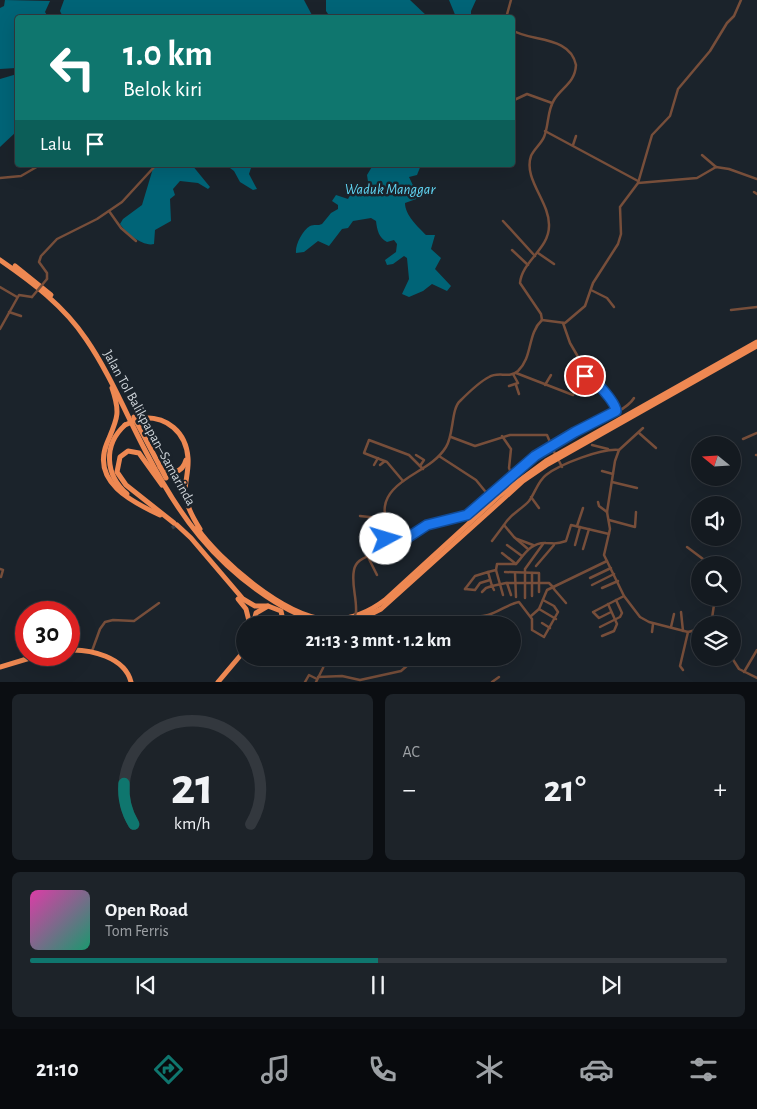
<!DOCTYPE html>
<html lang="id">
<meta charset="utf-8">
<style>
:root{--surface:#141a20;--page:#1d2329;--text:#f1f3f6;--muted:#9da1a5;--line:#33383e;--accent:#0f766e}
body{margin:0;font-family:"Alegreya Sans",sans-serif;background:var(--page);color:var(--text);height:100vh;display:flex;flex-direction:column;font-size:19px;white-space:nowrap}
*{box-sizing:border-box;margin:0}
p{font-size:16px;color:var(--muted)}
.icon{flex:none;width:28px;height:28px;fill:none;stroke:currentColor;stroke-width:2;stroke-linecap:round;stroke-linejoin:round}
.map{position:relative;height:682px;overflow:hidden}
.details{display:flex;flex-direction:column;gap:12px;padding:12px;background:#0b0e12;flex:1}
.details>*{flex:none}
.hud{position:absolute;left:15px;top:15px;width:500px;height:152px;border-radius:5px;box-shadow:0 5px 20px #0002,0 0 0 1px var(--line);background:#0f766e;color:#fff;overflow:hidden}
.needle{width:32px;rotate:288deg}
.tools{position:absolute;left:691px;top:436px;display:grid;gap:10px}
.tools a{display:grid;place-items:center;width:50px;height:50px;border-radius:50%;background:var(--surface);box-shadow:0 5px 20px #0002,0 0 0 1px var(--line);font-size:25px}
.speed{position:absolute;left:15px;top:601px;display:flex;gap:10px;font-size:25px;font-weight:700;text-align:center}
.speed>*{display:grid;place-content:center;width:65px;height:65px;border-radius:50%;background:var(--surface);box-shadow:0 5px 20px #0002,0 0 0 1px var(--line);line-height:1}
.speed .limit{border:8px solid #d22;background:#fff;color:#111}
.pin{position:absolute;display:grid;place-items:center;width:42px;height:42px;color:#fff;margin:-21px;border:2px solid #fff;border-radius:50%;box-shadow:0 1px 5px #0007}
.me{position:absolute;width:55px;margin:-28px;rotate:84deg;stroke-linejoin:round;filter:drop-shadow(0 0 4px #0008)}
.turn{display:flex;align-items:center;gap:18px;height:105px;padding:0 25px;font-size:22px}
.turn .icon{width:65px;height:65px;stroke-width:2.5}
.turn b{display:block;font-size:35px;line-height:42px}
.then{display:flex;align-items:center;height:48px;padding:0 25px;background:#0003;gap:10px;font-size:19px}
.big{font-size:38px;font-weight:600;line-height:1.1}
.details .widget{flex:1;display:flex;flex-direction:column;justify-content:center;gap:8px;min-width:0;padding:0 18px;border-radius:8px;background:var(--page)}
.details .dial{align-items:center;gap:0}
.dial svg{height:130px;overflow:visible;fill:none;stroke:var(--line);stroke-width:7;stroke-linecap:round;text-anchor:middle}
.dial text{fill:var(--text);stroke:none}
.song{display:flex;align-items:center;gap:15px}
.cover{width:60px;height:60px;border-radius:8px;background:linear-gradient(135deg,hsl(320 70% 55%),hsl(160 70% 35%))}
.played{height:5px;border-radius:2px;background:linear-gradient(90deg,var(--accent) 50%,var(--line) 50%)}
.keys{display:flex;justify-content:space-around;direction:ltr}
.heat{display:flex;justify-content:space-between;align-items:center;font-size:28px;direction:ltr}
.details .tiles{flex:1;display:grid;gap:12px;grid-template-columns:1fr 1fr}
.widget:last-child{grid-column:span 2}
.trip{position:absolute;left:236px;top:616px;width:285px;height:50px;border-radius:25px;background:var(--surface);box-shadow:0 5px 20px #0002,0 0 0 1px var(--line);font-weight:600;line-height:50px;text-align:center}
.tab-bar{display:flex;height:80px;justify-content:space-around;align-items:center;background:#080a0d;color:var(--muted)}
.tab-bar .icon{width:35px;height:35px}
.tab-bar .active{color:var(--accent)}
.tab-bar b{font-size:22px;color:var(--text)}
.map>svg:first-child{display:block}
</style>
<div class="map">
<svg width="757" height="682" viewBox="0 0 757 682">
<rect width="100%" height="100%" fill="#1b232b"/>
<g fill="#006477">
<path d="M5 0 50 1 45 12 48 17 18 18 16 68 0 69V8L4 6Z"/>
<path d="M64 0H304L313 17H63L60 11Z"/>
<path d="M326 0H410L428 17H330L326 11Z"/>
<path d="M449 0H476L471 11V17H456Z"/>
<path d="M17 74V131L0 147V79Z"/>
<path d="M154 165H192L210 187 208 189 198 183 180 181 173 189 175 195 170 199 171 221 155 230 154 244C143 247 126 233 120 224L123 219 142 205Z"/>
<path d="M226 165H252L249 174 257 189 253 190 240 182 234 171Z"/>
<path d="M373 165H421L417 175 409 177 419 198 405 203C405 215 418 227 426 235H435L431 249 441 258 435 269 451 286 447 291 432 284 423 291 409 297 402 294 409 279 407 258 404 256 393 264 387 265 385 260 396 252 397 244 394 240 387 242C379 238 377 230 376 221L371 218 353 221 348 228 342 229 329 246 318 241 304 252 296 253C295 245 302 231 310 226 314 224 318 226 322 224L331 213 338 209V205L332 201 336 195 348 199 355 186 364 191 369 188 367 175Z"/>
</g>
<g fill="none" stroke-linecap="round" stroke-linejoin="round">
<path stroke="#363e45" stroke-width="5" stroke-dasharray="5 2.5" stroke-linecap="butt" d="M173 525 175 528"/>
<g stroke="#774e3a" stroke-width="2.5">
<path d="M506 18 511 0"/>
<path d="M512 30C530 42 570 35 576 65 575 83 562 87 554 100 547 111 549 125 544 137 541 144 534 149 531 156 523 179 550 202 549 226 549 249 522 261 520 283L541 314 542 320"/>
<path d="M512 101 527 94 552 103"/>
<path d="M545 131 638 181"/>
<path d="M573 145 576 136"/>
<path d="M702 155 716 167"/>
<path d="M0 178 21 176 40 165"/>
<path d="M638 183 697 178 716 167 729 169 757 179"/>
<path d="M754 192 757 194"/>
<path d="M109 211 121 228 136 241"/>
<path d="M503 221 535 256"/>
<path d="M512 250 528 265"/>
<path d="M538 253 554 264"/>
<path d="M47 279V273L39 262 41 256 57 239 97 219 122 202 156 165"/>
<path d="M0 287 17 297"/>
<path d="M591 290 607 298 614 307"/>
<path d="M731 310 757 307"/>
<path d="M9 312 21 316"/>
<path d="M542 320 565 323 585 306 593 283 618 244 621 234 620 207 638 183 652 135 670 116 678 89 710 51 727 23 734 16 741 0"/>
<path d="M563 323 570 343 588 374 613 403 616 411"/>
<path d="M0 329 19 295 32 297"/>
<path d="M516 373 573 395 588 374"/>
<path d="M516 385 519 394"/>
<path d="M545 385 551 375"/>
<path d="M509 386 518 383 513 374"/>
<path d="M643 428 619 450 615 461 607 512 610 529 604 555 624 596 640 617 649 622 688 632 700 629"/>
<path d="M639 433 656 448"/>
<path d="M451 437 475 446 510 435H547L555 454"/>
<path d="M743 439 757 433"/>
<path d="M592 445 608 449"/>
<path d="M416 455 424 460 420 466"/>
<path d="M756 455H757"/>
<path d="M439 456 476 480 489 496"/>
<path d="M559 461 562 467"/>
<path d="M374 465 378 458"/>
<path d="M380 465 385 461"/>
<path d="M602 471 613 474"/>
<path d="M512 475C532 459 551 445 574 432 590 423 625 413 634 398"/>
<path d="M403 481 387 462 364 453 369 440 409 455 423 469"/>
<path d="M612 482 637 488"/>
<path d="M531 497 539 508"/>
<path d="M598 502 599 506 607 512"/>
<path d="M360 516 378 518 384 524"/>
<path d="M609 520 635 527 636 512"/>
<path d="M577 526 583 508"/>
<path d="M386 539 407 538 427 525 444 519 467 515 512 475 509 468 511 449 502 436"/>
<path d="M517 539 533 545"/>
<path d="M492 541 504 525"/>
<path d="M507 545 522 556"/>
<path d="M575 545 580 527"/>
<path d="M687 547 703 559 707 565"/>
<path d="M528 549 514 537 504 525C510 514 521 510 529 501 535 493 538 481 546 475 560 464 602 448 619 450"/>
<path d="M583 549 589 529"/>
<path d="M502 553 516 564"/>
<path d="M368 557 377 575"/>
<path d="M536 566 554 545"/>
<path d="M0 569 3 570 1 577"/>
<path d="M496 570 497 564H516C524 555 531 542 546 543 555 543 555 545 566 541L571 525 609 534"/>
<path d="M488 572 496 570 503 595"/>
<path d="M505 572 539 573V592"/>
<path d="M515 573 516 597"/>
<path d="M532 573V596"/>
<path d="M590 578 611 568"/>
<path d="M507 583 511 595"/>
<path d="M592 585 614 574"/>
<path d="M553 588 566 603"/>
<path d="M602 588 618 581"/>
<path d="M465 589 475 576 488 572 492 586 506 583H549L554 588"/>
<path d="M465 589 475 590 480 583 490 580"/>
<path d="M482 592 486 588 492 586 494 590"/>
<path d="M525 598V569L543 544"/>
<path d="M539 609 556 619"/>
<path d="M356 612C357 598 351 584 354 570 357 555 374 558 382 547 395 528 374 511 393 490 408 473 433 468 446 447 454 435 451 409 460 401 468 393 479 382 489 377 499 371 509 379 518 371 533 357 527 334 542 320"/>
<path d="M611 612 599 618 593 612 624 596"/>
<path d="M681 612 683 631"/>
<path d="M531 616 539 609 547 590 607 561"/>
<path d="M542 623 550 628"/>
<path d="M449 625C468 610 473 620 488 615 499 612 508 604 519 602L532 619V630L544 637 558 612 554 606 543 600"/>
<path d="M711 625 715 598"/>
<path d="M600 627 620 617 622 613 616 600"/>
<path d="M671 627 674 614"/>
<path d="M652 632 653 624"/>
<path d="M602 636 614 631 617 624 608 604"/>
<path d="M92 651 100 629 105 622 113 620 134 621 159 603"/>
<path d="M732 658 739 669 757 678"/>
<path d="M683 670 680 666 688 632"/>
<path d="M744 672 757 650"/>
<path d="M318 677 342 676 360 680 401 671 416 658"/>
<path d="M305 682 309 675 317 679"/>
<path d="M316 682 323 668 326 658"/>
<path d="M492 682 499 677"/>
</g>
<g stroke="#ee8852" stroke-width="5">
<path d="M0 260C32 282 64 306 86 339 110 374 126 414 146 452 179 516 214 564 275 602 312 625 342 631 381 609L523 481 548 464 757 346"/>
<path d="M15 266 51 295"/>
<path d="M112 388C121 414 117 419 107 443 91 482 132 502 160 515"/>
<path d="M134 417 166 478"/>
<path d="M141 418C167 416 186 432 188 458 189 470 185 481 185 493 186 506 193 518 200 529"/>
<path d="M125 425C103 445 105 475 127 494"/>
<path d="M160 467C170 475 182 474 186 460"/>
<path d="M162 485 139 453 128 451 120 457 117 472 126 485 174 523"/>
<path d="M177 525 191 538 243 599 255 606H268"/>
<path d="M197 528C219 560 284 616 325 619 347 621 368 613 385 600L500 495 546 461 757 342"/>
<path d="M238 599 246 609 250 625"/>
<path d="M253 625 256 613 268 606 281 611 284 625"/>
<path d="M69 650C90 649 125 657 131 682"/>
<path d="M0 667 40 655"/>
<path d="M218 682 245 650"/>
</g>
<g stroke="#774e3a" stroke-width="2.5">
<path d="M32 297 47 279"/>
<path d="M352 625 356 612"/>
</g>
<path stroke="#ee8852" stroke-width="5" d="M125 425 141 418"/>
</g>
<g fill="none" stroke-linecap="round" stroke-linejoin="round">
<g stroke="#114b97" stroke-width="12">
<path id="route" d="M386 539 407 538 427 525 467 515 535 456 575 432 616 411C616 402 595 381 588 374L585 376"/>
</g>
<use href="#route" stroke="#1a73e8" stroke-width="9"/>
</g>
<g text-anchor="middle" dominant-baseline="central" stroke-width="5" stroke-linejoin="round" paint-order="stroke">
<g font-size="14" fill="#ced4d9" stroke="#1b232b">
<text transform="translate(149 428) rotate(61)">Jalan Tol Balikpapan–Samarinda</text>
</g>
<g font-size="15" font-style="italic" fill="#61d6f4" stroke="#1b232b">
<text x="390" y="189">Waduk Manggar</text>
</g>
</g>
</svg>
<div class="tools">
<a><svg class="needle" viewBox="-14 -14 28 28"><path d="M0-13l5 13h-10z" fill="#e53935"/><path d="M0 13l5-13h-10z" fill="#9da1a5"/></svg></a>
<a><svg class="icon" aria-label="sound" viewBox="0 0 24 24"><path d="M4 9h4l5-4v14l-5-4H4zM17 9q2 3 0 6"/></svg></a>
<a><svg class="icon" aria-label="search" viewBox="0 0 24 24"><circle cx="10" cy="10" r="6"/><path d="M15 15l6 6"/></svg></a>
<a><svg class="icon" aria-label="layers" viewBox="0 0 24 24"><path d="M12 4l9 5-9 5-9-5zM3 14l9 5 9-5"/></svg></a>
</div>
<div class="speed"><div class="limit">30</div></div>
<div class="pin" style="left:585px;top:376px;background:#d93025"><svg class="icon" aria-label="arrive" viewBox="0 0 24 24"><path d="M6 21V4h12l-3 4 3 4H6"/></svg></div>
<svg class="me" style="left:386px;top:539px" viewBox="-20 -20 40 40"><circle r="19" fill="#fff"/><path d="M0-13L10 11 0 6-10 11z" fill="#1a73e8"/></svg>
<div class="trip">21:13 · 3 mnt · 1.2 km</div>
<div class="hud">
<div class="turn"><svg class="icon" aria-label="left" viewBox="0 0 24 24"><path d="M17 20v-9H6M10 6l-5 5 5 5"/></svg><div><b>1.0 km</b>Belok kiri</div></div>
<div class="then">Lalu<svg class="icon" aria-label="arrive" viewBox="0 0 24 24"><path d="M6 21V4h12l-3 4 3 4H6"/></svg></div>
</div>
</div>
<section class="details">
<div class="tiles">
<div class="widget dial"><svg viewBox="0 0 100 80">
<path d="M14 69A42 42 0 1 1 86 69"/>
<path d="M14 69A42 42 0 0 1 8 44" stroke="#0f766e"/>
<text x="50" y="56" font-size="32" font-weight="700">21</text>
<text x="50" y="72" font-size="11">km/h</text>
</svg></div>
<div class="widget"><p>AC</p>
<div class="heat"><a>−</a><b class="big">21°</b><a>+</a></div>
</div>
<div class="widget">
<div class="song"><i class="cover"></i><div><b>Open Road</b><p>Tom Ferris</p></div></div>
<div class="played"></div>
<div class="keys"><svg class="icon" aria-label="previous" viewBox="0 0 24 24"><path d="M18 5L8 12l10 7zM5 5v14"/></svg><svg class="icon" aria-label="pause" viewBox="0 0 24 24"><path d="M8 5v14M16 5v14"/></svg><svg class="icon" aria-label="next" viewBox="0 0 24 24"><path d="M6 5l10 7-10 7zM19 5v14"/></svg></div>
</div>
</div>
</section>
<nav class="tab-bar">
<b>21:10</b>
<svg class="icon active" aria-label="directions" viewBox="0 0 24 24"><path d="M12 3l9 9-9 9-9-9zM9 14v-3h6M13 9l2 2-2 2"/></svg>
<svg class="icon" aria-label="music" viewBox="0 0 24 24"><path d="M9 18V5l10-2v13"/><circle cx="6" cy="18" r="3"/><circle cx="16" cy="16" r="3"/></svg>
<svg class="icon" aria-label="phone" viewBox="0 0 24 24"><path d="M5 4h4l2 5-3 2q2 4 5 5l2-3 5 2v4C11 20 4 13 5 4z"/></svg>
<svg class="icon" aria-label="climate" viewBox="0 0 24 24"><path d="M12 3v18M4 7l16 10M4 17L20 7"/></svg>
<svg class="icon" aria-label="car" viewBox="0 0 24 24"><path d="M5 17H2v-5l4-1 3-4h7l3 4 3 1v5h-3M9 17h6M6 11h13"/><circle cx="7" cy="17" r="2"/><circle cx="17" cy="17" r="2"/></svg>
<svg class="icon" aria-label="filters" viewBox="0 0 24 24"><path d="M4 7h16M4 17h16"/><circle cx="9" cy="7" r="2"/><circle cx="15" cy="17" r="2"/></svg>
</nav>
